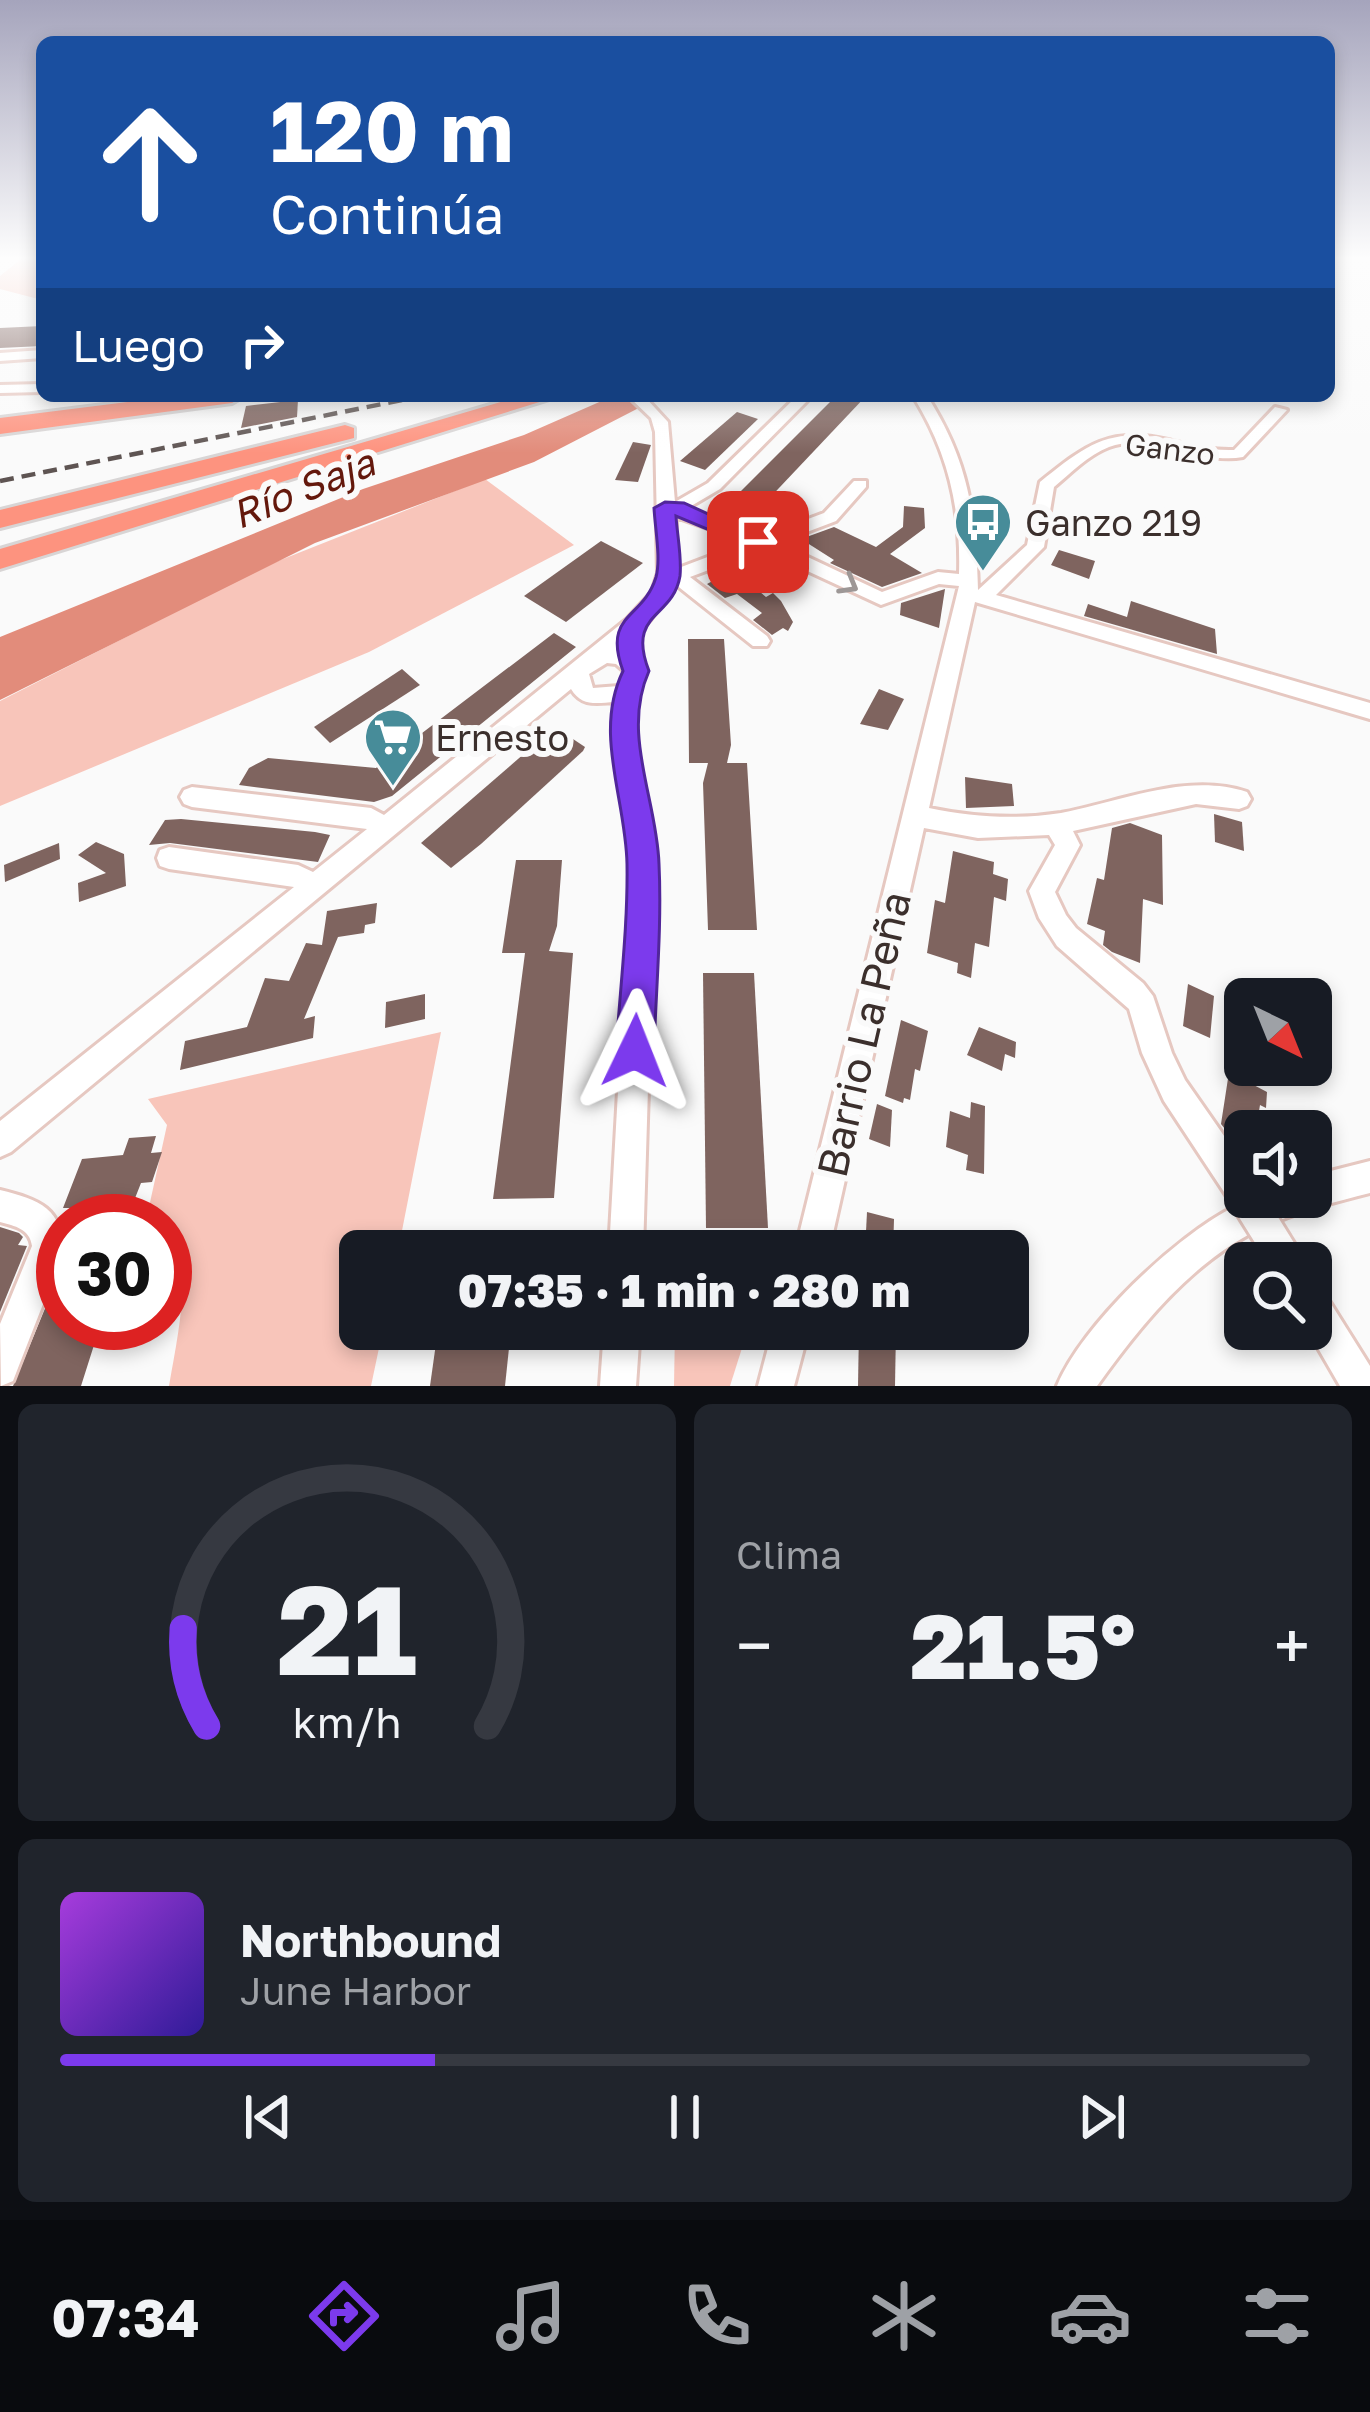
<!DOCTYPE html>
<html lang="es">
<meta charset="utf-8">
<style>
:root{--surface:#171b24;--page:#20242c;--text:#f1f3f6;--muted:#9ea1a6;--line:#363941;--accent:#7c3aed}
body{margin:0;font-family:"Golos Text",sans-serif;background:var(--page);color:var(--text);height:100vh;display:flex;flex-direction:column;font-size:45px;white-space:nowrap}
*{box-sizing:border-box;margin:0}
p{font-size:39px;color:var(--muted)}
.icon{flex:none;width:66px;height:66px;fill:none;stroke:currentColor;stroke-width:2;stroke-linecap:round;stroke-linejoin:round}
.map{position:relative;height:1386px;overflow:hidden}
.sheet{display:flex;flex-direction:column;gap:18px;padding:18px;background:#0d0f14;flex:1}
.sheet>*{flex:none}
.top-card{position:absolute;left:36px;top:36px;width:1299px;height:366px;border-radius:18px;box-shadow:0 6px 18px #0003;background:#1a4fa0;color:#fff;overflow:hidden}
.needle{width:78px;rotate:137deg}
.tools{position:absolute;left:1224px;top:978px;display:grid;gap:24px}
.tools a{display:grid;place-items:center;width:108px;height:108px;border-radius:18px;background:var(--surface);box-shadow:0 6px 18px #0003;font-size:60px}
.speed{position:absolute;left:36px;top:1194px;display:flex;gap:24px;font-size:60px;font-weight:700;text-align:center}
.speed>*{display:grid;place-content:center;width:156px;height:156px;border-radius:50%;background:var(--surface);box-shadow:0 6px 18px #0003;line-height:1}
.speed .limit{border:18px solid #d22;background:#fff;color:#111}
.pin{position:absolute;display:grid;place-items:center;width:102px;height:102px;color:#fff;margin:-51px;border-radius:24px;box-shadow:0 6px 18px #0006}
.me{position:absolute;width:132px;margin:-66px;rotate:2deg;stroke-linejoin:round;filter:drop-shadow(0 0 9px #0008)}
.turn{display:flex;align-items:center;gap:42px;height:252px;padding:0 36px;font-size:54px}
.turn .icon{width:156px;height:156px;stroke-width:2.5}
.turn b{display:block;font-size:84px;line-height:102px}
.then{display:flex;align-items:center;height:114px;padding:0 36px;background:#0003;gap:24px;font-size:45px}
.big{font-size:90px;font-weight:800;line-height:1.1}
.sheet .widget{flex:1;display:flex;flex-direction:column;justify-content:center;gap:18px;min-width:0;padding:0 42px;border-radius:18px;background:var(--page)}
.sheet .dial{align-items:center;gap:0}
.dial svg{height:312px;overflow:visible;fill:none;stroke:var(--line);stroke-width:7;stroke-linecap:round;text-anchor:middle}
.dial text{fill:var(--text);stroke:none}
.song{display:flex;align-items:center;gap:36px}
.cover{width:144px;height:144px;border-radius:18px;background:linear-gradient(135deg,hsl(280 70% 55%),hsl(250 70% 35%))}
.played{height:12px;border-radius:6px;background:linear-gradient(90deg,var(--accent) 30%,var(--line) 30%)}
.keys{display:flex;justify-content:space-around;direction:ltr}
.heat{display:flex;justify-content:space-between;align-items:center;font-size:66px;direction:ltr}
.sheet .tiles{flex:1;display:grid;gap:18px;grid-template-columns:1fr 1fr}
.widget:last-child{grid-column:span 2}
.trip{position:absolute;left:339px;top:1230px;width:690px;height:120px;border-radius:18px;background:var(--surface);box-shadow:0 6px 18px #0003;font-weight:800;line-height:120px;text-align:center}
.tab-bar{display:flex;height:192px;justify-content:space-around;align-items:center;background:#090b0e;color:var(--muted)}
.tab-bar .icon{width:84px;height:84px}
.tab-bar .on{color:var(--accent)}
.tab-bar b{font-size:54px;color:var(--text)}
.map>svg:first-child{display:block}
</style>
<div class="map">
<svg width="1370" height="1386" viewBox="0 0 1370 1386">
<rect width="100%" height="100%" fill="#fafafa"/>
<g fill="#f8c5ba">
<path d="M21 259H42V300L0 289V276Z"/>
<path d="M485 479 574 545 369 652 0 806V701L268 565Z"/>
<path d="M441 1032 398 1251H360V1329H383L371 1386H169C176 1345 185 1305 182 1264 180 1247 165 1238 165 1221H157L149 1207 167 1125 148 1099Z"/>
<path d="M675 1329H748L730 1386H674Z"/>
</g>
<path fill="#e28c7b" d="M613 396H662L534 462 315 543 0 700V637L363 489 524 435Z"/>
<g fill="#7f645f">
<path d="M42 326V346L0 348V328Z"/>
<path d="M836 396H866L760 508 733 499Z"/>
<path d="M298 400 297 417 241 428 246 406Z"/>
<path d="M737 412 758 419 705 470 680 461Z"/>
<path d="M633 442 651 445 638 482 615 480Z"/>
<path d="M904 506 924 508 925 528 890 554 922 573 882 587 830 563 834 560 801 539 834 527 876 547 903 527Z"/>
<path d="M601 541 643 563 566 622 524 596Z"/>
<path d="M1059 550 1095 561 1089 579 1051 565Z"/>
<path d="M733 570 766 597 773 593 781 601 793 622 788 631 783 628 772 635 753 620 762 613 737 594 725 598 707 584Z"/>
<path d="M945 589 939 628 900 615 901 603Z"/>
<path d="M1131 601 1215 629 1217 654 1084 616 1088 604 1127 617Z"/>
<path d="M554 633 576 647 392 796 374 802 239 785 249 768 268 758 376 768Z"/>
<path d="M688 639H724L731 745 727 763H747L757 930H708L703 783 708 763H689Z"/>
<path d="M402 669 420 685 330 743 314 727Z"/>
<path d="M879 689 904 699 888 730 860 724Z"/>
<path d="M555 727 585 747 583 751 481 844 451 868 421 843Z"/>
<path d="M965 777 1012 784 1014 806 966 808Z"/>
<path d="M1214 814 1242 822 1244 851 1215 842Z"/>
<path d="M181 819 315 832 330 835 318 862 170 843 149 845 165 820Z"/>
<path d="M1130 823 1162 835 1163 905 1143 899 1140 963 1112 952 1103 945 1105 931 1087 924 1097 878 1104 880 1112 828Z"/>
<path d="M96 842 124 854 126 886 79 902 78 883 106 873 78 855Z"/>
<path d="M59 843 60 859 5 882 4 865Z"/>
<path d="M953 851 994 862 993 874 1008 879 1006 901 994 897 989 947 975 943 971 978 957 973 958 963 927 953 935 900 945 903Z"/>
<path d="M516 860H562L557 926 549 951 573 953 554 1198 493 1199 525 953H502Z"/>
<path d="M377 903 375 923 365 925 364 933 338 937 304 1019 315 1016 313 1038 180 1070 185 1041 247 1027 265 978 289 981 306 943 322 945 327 911Z"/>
<path d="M703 973H754L768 1228H706Z"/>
<path d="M1188 984 1214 996 1210 1038 1183 1026Z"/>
<path d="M425 994V1019L385 1028 386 1002Z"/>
<path d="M901 1020 928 1031 920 1071 915 1069 910 1100 904 1098 903 1103 885 1096Z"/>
<path d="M979 1027 1016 1042 1015 1058 1005 1054 1002 1071 967 1055Z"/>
<path d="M1229 1072 1267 1092 1266 1108 1260 1105 1257 1123 1245 1116V1154L1221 1124Z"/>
<path d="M971 1102 985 1106 984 1174 966 1170 968 1155 946 1147 950 1111 970 1118Z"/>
<path d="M877 1104 892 1110 890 1147 869 1139Z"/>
<path d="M156 1136 151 1153 162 1152 152 1182 141 1183 126 1221H69L74 1208H63L82 1159 123 1155 129 1138Z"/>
<path d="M867 1212 894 1219 893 1251H865Z"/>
<path d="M0 1227 19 1233 23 1237 18 1245 27 1246 0 1312Z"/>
<path d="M63 1265V1323H101L81 1386H13Z"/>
<path d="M438 1329H511L505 1386H430Z"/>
<path d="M859 1329H896L895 1386H858Z"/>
</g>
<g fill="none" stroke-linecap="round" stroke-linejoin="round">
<g stroke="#e6c8c1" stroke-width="6">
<g id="street">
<path d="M42 350V358L0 361V353Z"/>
<path d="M42 384V392L0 393V385Z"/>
<path d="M628 396H644L668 422 675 502 708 483 797 396H812L720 489 686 509 763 536 824 513 854 481H866V487L836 521 778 543 882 592 938 572 959 574C961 508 948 452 913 396H927C969 461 976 516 978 590L1027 545 1040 482C1085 446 1109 426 1168 440 1190 445 1211 451 1234 450L1275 407 1287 410 1243 457C1199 465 1151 431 1109 447 1088 455 1071 473 1054 487L1044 547 996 595 1370 703V719L975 602 929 808C972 817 1016 820 1061 813 1120 802 1187 772 1247 792L1251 799 1247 806 1239 809 1196 804 1073 831 1080 845 1055 892 1066 915 1076 928 1143 983 1153 996 1172 1053 1185 1080 1245 1166V1197H1311V1176L1370 1161V1193C1327 1204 1287 1214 1248 1235 1186 1269 1137 1330 1097 1386H1057C1082 1325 1176 1236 1234 1207L1164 1101 1142 1053 1129 1009 1057 946 1039 918 1029 891 1055 845 1049 835 978 838 924 828 829 1251H795L959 586 939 584 881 605 762 550 690 577 767 636 770 641 767 646H753L675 584 650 620 616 649 637 659 646 671 636 693 634 728 655 861 643 1251H609L631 861 612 728 615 702C596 703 582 707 571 689L11 1152 0 1157V1121L294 887 169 869 160 866 157 858 160 850 169 847 298 865 313 872 367 829 192 807 184 804 180 797 184 790 192 787 371 808 384 815 627 619 652 592 658 573 655 432 651 418ZM676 517 747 542 676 569ZM607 663 616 664 625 672 619 686 593 688 589 674Z"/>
<path d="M0 1190C40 1200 63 1208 63 1253L18 1368 13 1381 1 1386 0 1324 32 1246C30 1229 15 1226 0 1222Z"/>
<path d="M1311 1285 1323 1291 1370 1366V1386H1340L1307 1329H1311Z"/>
<path d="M604 1329H640L636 1386H600Z"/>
<path d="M773 1329H809L794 1386H758Z"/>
</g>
</g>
<g stroke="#d8d5d5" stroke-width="6">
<g id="highway">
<path d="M175 396H244L232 403 0 434V418Z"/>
<path d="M521 396H559L0 569V549Z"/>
<path d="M345 425 354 428V438L0 528V510Z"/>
</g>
</g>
<use href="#street" fill="#fff" fill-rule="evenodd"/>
<use href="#highway" fill="#fd937f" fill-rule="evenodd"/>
<path stroke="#5e5452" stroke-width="4.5" stroke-dasharray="14 8" stroke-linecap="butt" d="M0 481 422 396"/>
<g stroke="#e6c8c1" stroke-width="39" stroke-linecap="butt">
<path id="street-bridge" d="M1246 1197 1287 1263"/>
</g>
<use href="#street-bridge" stroke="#fff" stroke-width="33"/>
</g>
<defs><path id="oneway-chevron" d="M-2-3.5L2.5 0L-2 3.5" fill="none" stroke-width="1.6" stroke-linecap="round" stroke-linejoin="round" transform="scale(3)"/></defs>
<use stroke="#9d9796" href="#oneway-chevron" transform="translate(849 585) rotate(30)"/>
<linearGradient id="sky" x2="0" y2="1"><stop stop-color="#a5a4bc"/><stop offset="0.57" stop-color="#fdfdfd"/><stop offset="1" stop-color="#fdfdfd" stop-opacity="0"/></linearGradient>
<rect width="1370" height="453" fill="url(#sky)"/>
<path fill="#7c3aed" stroke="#51269a" stroke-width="3" d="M665 502 684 503 770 542 750 547 676 516C677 534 682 557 680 576 673 619 626 612 649 671 621 734 657 799 659 864 662 925 656 989 654 1051L649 1064 635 1070 622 1064 616 1051C620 989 628 926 627 864 626 799 593 733 623 671 602 613 643 620 656 577 661 559 655 528 654 508Z"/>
<defs>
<g id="bus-pin" transform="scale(3)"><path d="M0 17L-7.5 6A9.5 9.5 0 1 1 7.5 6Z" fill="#478c99" stroke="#fafafa"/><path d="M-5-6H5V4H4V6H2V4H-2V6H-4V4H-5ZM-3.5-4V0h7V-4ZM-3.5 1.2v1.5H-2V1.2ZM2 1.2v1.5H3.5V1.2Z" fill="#fff"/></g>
<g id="supermarket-pin" transform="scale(3)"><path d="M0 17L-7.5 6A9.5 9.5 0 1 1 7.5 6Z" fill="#478c99" stroke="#fafafa"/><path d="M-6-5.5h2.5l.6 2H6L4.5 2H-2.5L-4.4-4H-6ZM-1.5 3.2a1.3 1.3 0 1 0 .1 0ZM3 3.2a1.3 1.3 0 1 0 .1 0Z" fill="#fff"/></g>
</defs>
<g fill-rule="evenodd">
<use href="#bus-pin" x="983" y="522"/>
<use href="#supermarket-pin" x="393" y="737"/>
</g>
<g text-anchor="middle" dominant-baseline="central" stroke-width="12" stroke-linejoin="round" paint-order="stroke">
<g font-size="30" fill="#3b2f2c" stroke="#fafafa">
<text transform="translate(1170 449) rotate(7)">Ganzo</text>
</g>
<g font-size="36" fill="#3b2f2c" stroke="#fafafa" text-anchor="start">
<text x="1025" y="522">Ganzo 219</text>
<text x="435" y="737">Ernesto</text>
</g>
<g font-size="39" font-style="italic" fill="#64180c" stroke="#fafafa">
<text transform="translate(303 488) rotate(-22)">Río Saja</text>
</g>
<g font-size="42" fill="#3b2f2c" stroke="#fafafa">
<text transform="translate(863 1034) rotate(-77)">Barrio La Peña</text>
</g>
</g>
</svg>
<div class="tools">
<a><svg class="needle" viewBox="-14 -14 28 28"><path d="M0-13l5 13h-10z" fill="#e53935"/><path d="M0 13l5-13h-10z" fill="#9ea1a6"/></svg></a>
<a><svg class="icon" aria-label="sound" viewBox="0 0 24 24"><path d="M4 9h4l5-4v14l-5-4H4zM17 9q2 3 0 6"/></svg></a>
<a><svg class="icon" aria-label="search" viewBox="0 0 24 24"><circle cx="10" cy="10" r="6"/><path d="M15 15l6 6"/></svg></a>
</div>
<div class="speed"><div class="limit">30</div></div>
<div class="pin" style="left:758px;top:542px;background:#d93025"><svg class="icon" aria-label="arrive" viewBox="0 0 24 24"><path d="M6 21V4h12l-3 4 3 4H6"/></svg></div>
<svg class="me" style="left:635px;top:1051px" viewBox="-20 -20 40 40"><path d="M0-17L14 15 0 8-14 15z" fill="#7c3aed" stroke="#fff" stroke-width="4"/></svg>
<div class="trip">07:35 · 1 min · 280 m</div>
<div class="top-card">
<div class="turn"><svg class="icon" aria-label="ahead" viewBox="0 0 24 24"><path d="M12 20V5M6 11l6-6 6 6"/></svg><div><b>120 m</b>Continúa</div></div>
<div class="then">Luego<svg class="icon" aria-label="right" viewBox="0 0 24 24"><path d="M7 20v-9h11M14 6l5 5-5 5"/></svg></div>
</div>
</div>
<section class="sheet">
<div class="tiles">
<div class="widget dial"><svg viewBox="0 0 100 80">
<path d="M14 69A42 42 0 1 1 86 69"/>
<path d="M14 69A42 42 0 0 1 8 44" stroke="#7c3aed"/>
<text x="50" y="56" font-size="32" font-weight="700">21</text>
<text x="50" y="72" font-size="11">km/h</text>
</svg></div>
<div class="widget"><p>Clima</p>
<div class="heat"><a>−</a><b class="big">21.5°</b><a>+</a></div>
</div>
<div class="widget">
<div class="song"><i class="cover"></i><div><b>Northbound</b><p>June Harbor</p></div></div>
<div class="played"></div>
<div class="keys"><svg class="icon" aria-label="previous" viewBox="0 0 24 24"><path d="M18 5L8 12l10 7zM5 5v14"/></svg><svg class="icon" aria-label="pause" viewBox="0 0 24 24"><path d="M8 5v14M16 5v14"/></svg><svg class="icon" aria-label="next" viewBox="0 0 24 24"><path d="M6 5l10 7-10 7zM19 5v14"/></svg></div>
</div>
</div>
</section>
<nav class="tab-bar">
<b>07:34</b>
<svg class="icon on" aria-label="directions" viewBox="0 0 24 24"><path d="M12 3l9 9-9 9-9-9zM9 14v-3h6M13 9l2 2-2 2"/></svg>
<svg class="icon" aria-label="music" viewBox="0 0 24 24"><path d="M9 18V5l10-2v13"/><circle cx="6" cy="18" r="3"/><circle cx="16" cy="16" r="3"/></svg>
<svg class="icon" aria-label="phone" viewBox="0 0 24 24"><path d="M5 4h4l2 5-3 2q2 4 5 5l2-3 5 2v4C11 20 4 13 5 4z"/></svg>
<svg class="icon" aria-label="climate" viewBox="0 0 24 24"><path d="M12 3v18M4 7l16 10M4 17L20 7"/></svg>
<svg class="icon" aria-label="car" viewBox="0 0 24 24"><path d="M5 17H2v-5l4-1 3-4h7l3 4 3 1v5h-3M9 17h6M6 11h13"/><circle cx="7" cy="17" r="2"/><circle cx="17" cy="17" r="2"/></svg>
<svg class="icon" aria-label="filters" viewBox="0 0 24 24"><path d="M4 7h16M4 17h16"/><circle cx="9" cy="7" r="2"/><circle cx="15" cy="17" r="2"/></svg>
</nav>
